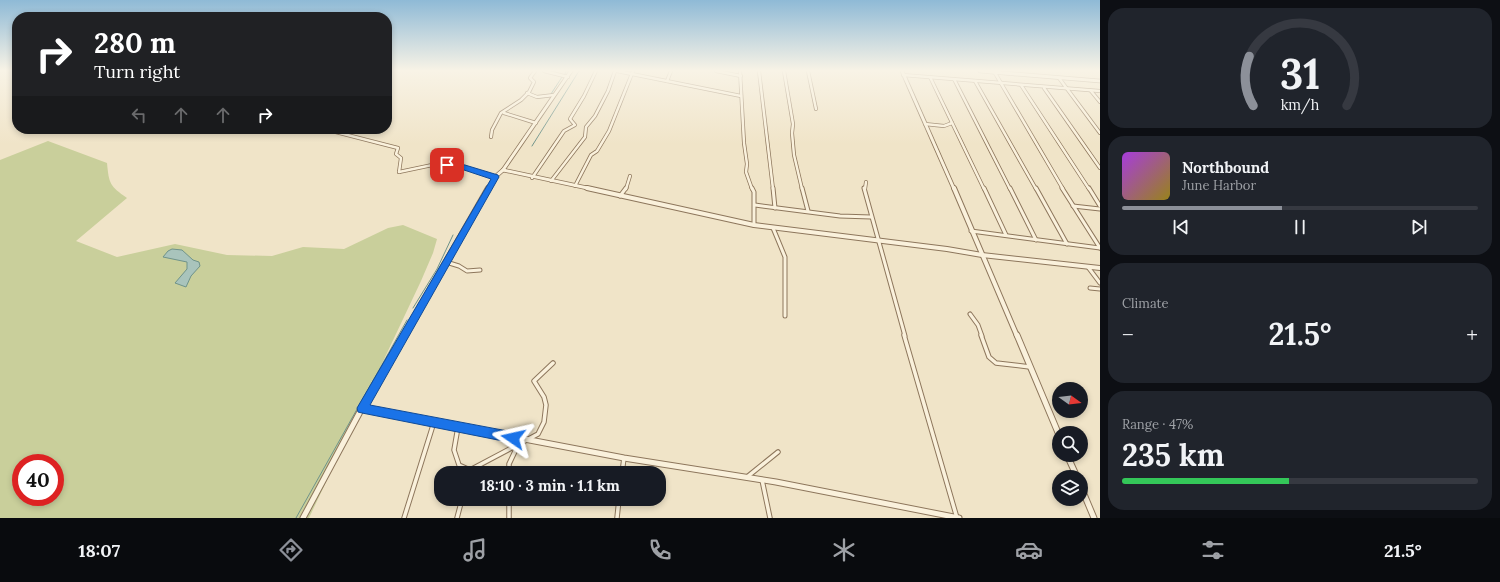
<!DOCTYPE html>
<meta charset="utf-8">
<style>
:root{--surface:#171b24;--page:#20242c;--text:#f1f3f6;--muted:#9ea1a6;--line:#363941;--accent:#8c9099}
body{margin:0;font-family:Lora,serif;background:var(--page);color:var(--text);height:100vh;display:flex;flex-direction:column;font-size:15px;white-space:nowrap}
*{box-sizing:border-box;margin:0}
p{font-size:13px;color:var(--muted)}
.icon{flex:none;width:22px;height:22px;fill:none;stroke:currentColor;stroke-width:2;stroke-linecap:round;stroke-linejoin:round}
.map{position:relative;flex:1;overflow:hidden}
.drawer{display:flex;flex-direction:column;gap:8px;padding:8px;background:#0d0f14;width:400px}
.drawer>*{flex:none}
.guide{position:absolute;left:12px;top:12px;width:380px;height:122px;border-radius:16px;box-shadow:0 2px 6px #0003;background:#202124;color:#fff;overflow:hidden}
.needle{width:26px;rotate:105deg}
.fabs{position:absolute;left:1052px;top:382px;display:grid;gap:8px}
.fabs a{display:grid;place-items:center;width:36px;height:36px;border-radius:50%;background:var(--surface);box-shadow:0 2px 6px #0003;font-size:20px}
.speed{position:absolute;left:12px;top:454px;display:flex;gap:8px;font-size:20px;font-weight:700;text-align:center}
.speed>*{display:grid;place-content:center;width:52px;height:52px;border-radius:50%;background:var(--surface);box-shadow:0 2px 6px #0003;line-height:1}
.speed .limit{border:6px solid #d22;background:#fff;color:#111}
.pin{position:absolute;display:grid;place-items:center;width:34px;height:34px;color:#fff;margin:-17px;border-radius:8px;box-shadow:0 2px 6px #0006}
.me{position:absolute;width:44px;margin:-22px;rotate:281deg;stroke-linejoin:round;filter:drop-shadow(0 0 3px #0008)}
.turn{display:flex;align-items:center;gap:14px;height:84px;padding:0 16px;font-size:18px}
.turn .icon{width:52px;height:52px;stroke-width:2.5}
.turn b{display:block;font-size:28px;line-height:34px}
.lanes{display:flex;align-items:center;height:38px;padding:0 16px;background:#0003;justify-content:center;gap:20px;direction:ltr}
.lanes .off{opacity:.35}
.big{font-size:30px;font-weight:700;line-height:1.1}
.drawer .tile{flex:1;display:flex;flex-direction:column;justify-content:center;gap:6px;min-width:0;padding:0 14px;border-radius:16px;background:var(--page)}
.drawer .dial{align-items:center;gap:0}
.dial svg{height:104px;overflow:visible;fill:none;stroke:var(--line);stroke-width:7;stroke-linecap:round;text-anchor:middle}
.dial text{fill:var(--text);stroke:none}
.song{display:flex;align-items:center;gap:12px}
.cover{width:48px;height:48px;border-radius:6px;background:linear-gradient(135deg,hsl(280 70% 55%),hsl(50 70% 35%))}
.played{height:4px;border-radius:2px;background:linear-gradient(90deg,var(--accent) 45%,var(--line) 45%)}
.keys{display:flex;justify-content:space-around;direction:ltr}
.heat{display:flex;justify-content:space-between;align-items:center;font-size:22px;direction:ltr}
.charge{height:6px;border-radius:3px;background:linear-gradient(90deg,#34c759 47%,var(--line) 0)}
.trip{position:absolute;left:434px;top:466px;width:232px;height:40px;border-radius:16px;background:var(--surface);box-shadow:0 2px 6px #0003;font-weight:700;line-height:40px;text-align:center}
.tab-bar{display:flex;height:64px;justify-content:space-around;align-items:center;background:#090b0e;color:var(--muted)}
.tab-bar .icon{width:28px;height:28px}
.tab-bar .current{color:var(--accent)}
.tab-bar b{font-size:18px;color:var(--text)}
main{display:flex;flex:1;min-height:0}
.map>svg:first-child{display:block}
</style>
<main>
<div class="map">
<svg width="1100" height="518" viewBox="0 0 1100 518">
<rect width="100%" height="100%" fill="#f0e4c8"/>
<path fill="#c9cf9b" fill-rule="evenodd" d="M48 141 107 163C109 184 110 186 127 198L76 241 117 257 175 244 227 255 272 256 303 247 344 249 388 228 403 225 437 239 433 253 421 281 309 518H0V160ZM21 463H55V497H21Z"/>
<path fill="#a9c4bc" stroke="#6f938a" d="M172 249 182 250 193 260 199 262 200 266 191 276 186 287 175 283 187 269V262L163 257 168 251Z"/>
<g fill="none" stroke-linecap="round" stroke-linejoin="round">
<g stroke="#6f938a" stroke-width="1">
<path d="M565 74 566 71"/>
<path d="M551 94 562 77"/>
<path d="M532 146 579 71"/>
<path d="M413 308 437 269 453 235"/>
<path d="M296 518 407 320"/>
</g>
<g stroke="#8d765c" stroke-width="4">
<g id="minor-far2">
<path d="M544 71 568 77"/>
<path d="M617 71 741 96"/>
<path d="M716 71 741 76"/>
<path d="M740 71 744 143 747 164 746 172 752 189"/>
<path d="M759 71 773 189"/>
<path d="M784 71 793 124 792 133 794 155 802 189"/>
<path d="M808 71 816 109"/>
<path d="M995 73 1063 189"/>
<path d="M903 75 1100 91"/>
<path d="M930 77 984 189"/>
<path d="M1059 78 1100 133"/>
<path d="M954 79 1010 189"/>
<path d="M667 81 671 71"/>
<path d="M975 81 1036 189"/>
<path d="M1021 85 1089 189"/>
<path d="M1044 88 1100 168"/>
<path d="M1091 91 1100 102"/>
<path d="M527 93 537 97 554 95"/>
<path d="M504 113 536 123"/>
<path d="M925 124 944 126 952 123"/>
<path d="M324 129 398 148 396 154 401 158 399 172"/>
<path d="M491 137 492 130 501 113 521 100 529 92 534 82 530 78 535 71"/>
<path d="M399 172 437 164 457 165 495 177"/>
<path d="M532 178 564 131 575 125 570 119 584 96 596 71"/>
<path d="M551 181 585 137 586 127 595 116 608 91 615 71"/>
<path d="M575 186 591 155 597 151 609 131 633 71"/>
<path d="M626 189 630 176"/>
<path d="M865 189 866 182"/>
</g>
</g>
<g stroke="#8d765c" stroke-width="5">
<g id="minor-far1">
<path d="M752 188 754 192V225"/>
<path d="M773 188 775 208"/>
<path d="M802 188 808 211"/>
<path d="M864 188 905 336"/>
<path d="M984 188 1006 235"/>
<path d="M1010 188 1036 240"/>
<path d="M1036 188 1067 244"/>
<path d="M1062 188 1100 248"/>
<path d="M1089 188 1100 206"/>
<path d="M620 196 626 188"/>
<path d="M755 205 840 216 871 217"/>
<path d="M1073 206 1100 209"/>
<path d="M773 228 785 257V316"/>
<path d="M971 231 1100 248"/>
<path d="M446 262 459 266 467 271 480 270"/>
<path d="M1088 267 1100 283"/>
<path d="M1090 288 1100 289"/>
<path d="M970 314 978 325 982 336"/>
</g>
</g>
<g stroke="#8d765c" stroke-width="5.5">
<g id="minor">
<path d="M904 335 957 518"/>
<path d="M981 335 989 357 996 363 1030 367"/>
<path d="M458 427 454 450 459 465 470 470 538 434 544 422 546 405 544 397 534 381 553 363"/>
<path d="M509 473V464L518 445"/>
<path d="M622 473 624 458"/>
<path d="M747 477 778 452"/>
<path d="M762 480 770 518"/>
<path d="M509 499V518"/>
<path d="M404 518 434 422"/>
<path d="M457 518 462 499"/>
<path d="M617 518 619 499"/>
</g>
</g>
<g stroke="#8d765c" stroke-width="4.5">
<g id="tertiary-far2">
<path d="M902 71 954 189"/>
<path d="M980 71 1100 81"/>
<path d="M503 170 592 189"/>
<path d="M488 189 495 177 503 170 571 71"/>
</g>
</g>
<g stroke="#8d765c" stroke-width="6">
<g id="tertiary-far1">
<path d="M587 188 754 225 947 249 982 255 1100 268"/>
<path d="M954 188 1017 336"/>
<path d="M403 336 488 188"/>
</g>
</g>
<g stroke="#8d765c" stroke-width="7">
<g id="tertiary">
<path d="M1017 335 1059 435"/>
<path d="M362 408 624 458 776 482 959 518"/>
<path d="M1067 455 1077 477"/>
<path d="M1081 487 1094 518"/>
<path d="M303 518 362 408 404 335"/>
</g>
</g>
<use href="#minor-far2" stroke="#faf1dc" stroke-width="2.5"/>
<use href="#minor-far1" stroke="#faf1dc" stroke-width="3"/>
<use href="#minor" stroke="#faf1dc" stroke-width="3.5"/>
<use href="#tertiary-far2" stroke="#faf1dc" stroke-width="3"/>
<use href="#tertiary-far1" stroke="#faf1dc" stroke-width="4"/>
<use href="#tertiary" stroke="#faf1dc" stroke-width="5"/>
</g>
<linearGradient id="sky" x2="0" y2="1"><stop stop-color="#8fbad6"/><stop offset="0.49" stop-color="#f8f3e6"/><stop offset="1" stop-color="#f8f3e6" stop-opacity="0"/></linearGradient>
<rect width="1100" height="144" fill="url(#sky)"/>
<path fill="#1a73e8" stroke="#114b97" d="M447 162 465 165 498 175 499 177 370 405 513 432 517 434 519 438 517 442 513 443 362 413 358 412 357 408 491 179 464 170 444 166V163Z"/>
</svg>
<div class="fabs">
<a><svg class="needle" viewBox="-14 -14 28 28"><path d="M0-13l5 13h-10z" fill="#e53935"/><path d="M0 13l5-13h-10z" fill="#9ea1a6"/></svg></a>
<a><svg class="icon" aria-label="search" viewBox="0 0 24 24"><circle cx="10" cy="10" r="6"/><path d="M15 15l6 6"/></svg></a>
<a><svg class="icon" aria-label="layers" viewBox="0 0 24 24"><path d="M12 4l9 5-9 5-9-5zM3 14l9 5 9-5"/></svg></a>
</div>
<div class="speed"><div class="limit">40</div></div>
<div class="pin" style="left:447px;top:165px;background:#d93025"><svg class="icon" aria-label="arrive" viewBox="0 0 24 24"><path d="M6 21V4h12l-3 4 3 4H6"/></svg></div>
<svg class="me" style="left:513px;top:438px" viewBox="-20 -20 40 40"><path d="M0-17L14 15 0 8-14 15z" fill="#1a73e8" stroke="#fff" stroke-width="4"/></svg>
<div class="trip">18:10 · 3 min · 1.1 km</div>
<div class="guide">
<div class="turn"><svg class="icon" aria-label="right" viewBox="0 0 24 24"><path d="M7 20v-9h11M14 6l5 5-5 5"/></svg><div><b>280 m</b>Turn right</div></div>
<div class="lanes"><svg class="icon off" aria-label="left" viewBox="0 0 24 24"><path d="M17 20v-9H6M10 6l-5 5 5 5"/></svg><svg class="icon off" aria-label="ahead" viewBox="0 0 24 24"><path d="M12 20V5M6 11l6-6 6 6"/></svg><svg class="icon off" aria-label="ahead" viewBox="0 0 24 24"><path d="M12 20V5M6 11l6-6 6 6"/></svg><svg class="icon" aria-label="right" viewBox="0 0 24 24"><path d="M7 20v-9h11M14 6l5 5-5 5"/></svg></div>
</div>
</div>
<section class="drawer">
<div class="tile dial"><svg viewBox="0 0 100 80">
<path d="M14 69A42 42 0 1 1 86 69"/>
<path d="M14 69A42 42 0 0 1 11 31" stroke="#8c9099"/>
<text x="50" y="56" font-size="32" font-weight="700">31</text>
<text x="50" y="72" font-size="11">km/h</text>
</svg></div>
<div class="tile">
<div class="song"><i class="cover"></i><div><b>Northbound</b><p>June Harbor</p></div></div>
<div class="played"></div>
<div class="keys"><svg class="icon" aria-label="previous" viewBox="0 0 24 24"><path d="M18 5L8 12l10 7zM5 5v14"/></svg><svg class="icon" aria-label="pause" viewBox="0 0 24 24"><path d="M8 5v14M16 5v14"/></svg><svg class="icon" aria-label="next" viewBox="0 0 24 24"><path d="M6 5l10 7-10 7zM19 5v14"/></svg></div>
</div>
<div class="tile"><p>Climate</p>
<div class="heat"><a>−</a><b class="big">21.5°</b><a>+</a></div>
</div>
<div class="tile"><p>Range · 47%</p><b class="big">235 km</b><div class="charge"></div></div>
</section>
</main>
<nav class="tab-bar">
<b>18:07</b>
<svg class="icon current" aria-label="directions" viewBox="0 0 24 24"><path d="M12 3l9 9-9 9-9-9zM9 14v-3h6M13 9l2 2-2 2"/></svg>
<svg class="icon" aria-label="music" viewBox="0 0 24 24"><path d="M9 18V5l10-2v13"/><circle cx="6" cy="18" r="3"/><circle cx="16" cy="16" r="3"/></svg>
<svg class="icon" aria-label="phone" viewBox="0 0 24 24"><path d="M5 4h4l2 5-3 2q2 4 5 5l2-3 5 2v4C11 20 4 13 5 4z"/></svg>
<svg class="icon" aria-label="climate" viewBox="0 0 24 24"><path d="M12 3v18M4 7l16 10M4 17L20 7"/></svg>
<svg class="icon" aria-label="car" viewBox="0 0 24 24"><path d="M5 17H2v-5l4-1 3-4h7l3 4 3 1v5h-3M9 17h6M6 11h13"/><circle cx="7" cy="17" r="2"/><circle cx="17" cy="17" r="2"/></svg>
<svg class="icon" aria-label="filters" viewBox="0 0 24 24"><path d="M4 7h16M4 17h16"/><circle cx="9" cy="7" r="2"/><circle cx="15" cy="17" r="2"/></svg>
<b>21.5°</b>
</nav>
